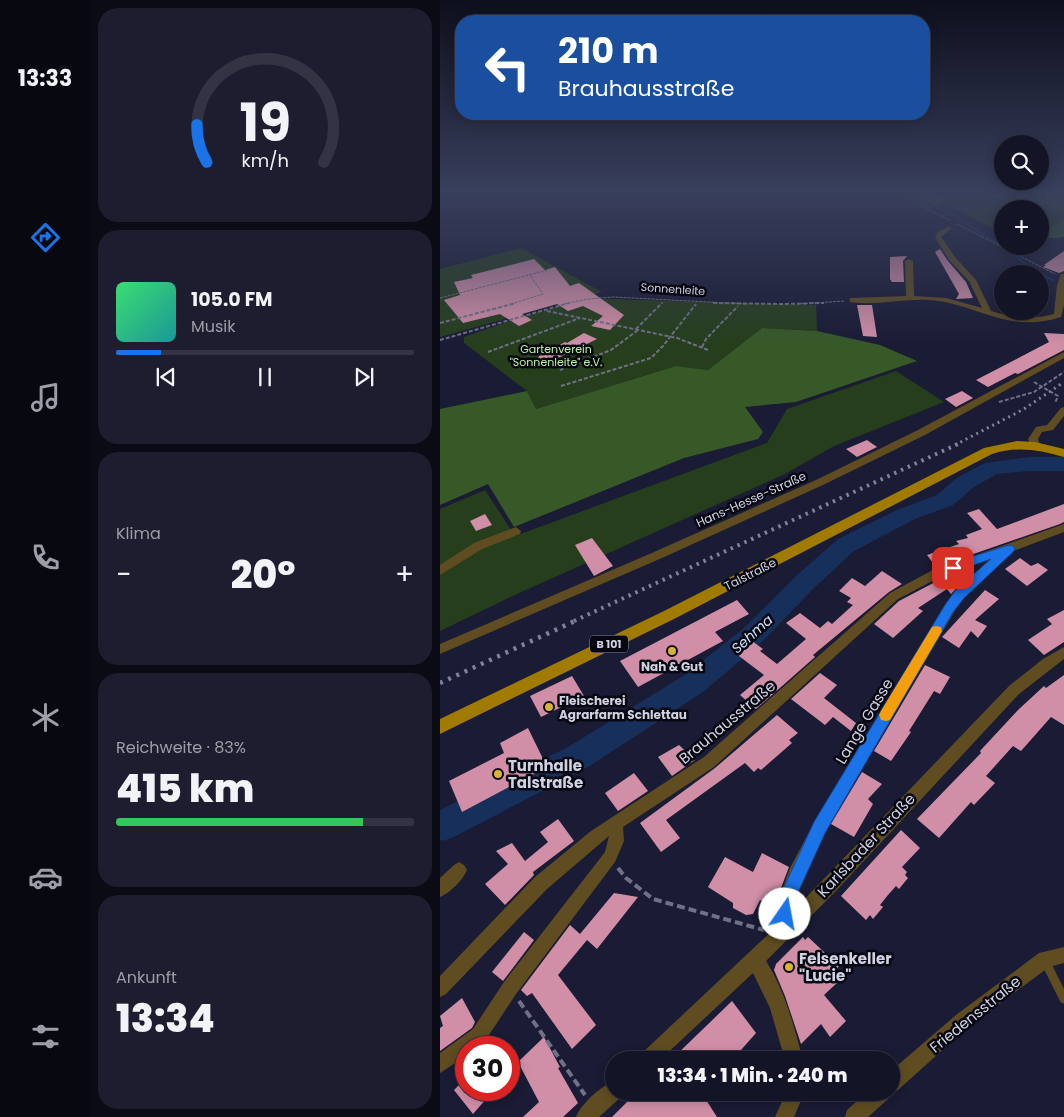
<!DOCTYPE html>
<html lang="de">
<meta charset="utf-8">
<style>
:root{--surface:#141427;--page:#1d1d2f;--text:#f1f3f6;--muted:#9d9ea7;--line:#334;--accent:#1a73e8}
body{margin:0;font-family:Poppins,sans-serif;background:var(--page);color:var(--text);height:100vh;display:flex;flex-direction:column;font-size:19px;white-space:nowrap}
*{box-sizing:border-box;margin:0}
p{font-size:16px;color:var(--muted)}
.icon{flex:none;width:28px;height:28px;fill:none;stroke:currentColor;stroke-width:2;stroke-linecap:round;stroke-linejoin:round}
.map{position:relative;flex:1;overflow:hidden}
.sheet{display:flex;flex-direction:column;gap:8px;padding:8px;background:#0b0b15;width:350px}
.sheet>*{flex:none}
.guide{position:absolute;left:15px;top:15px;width:475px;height:105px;border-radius:20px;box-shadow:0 2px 12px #0003,0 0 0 1px var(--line);background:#1a4fa0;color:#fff;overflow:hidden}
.fabs{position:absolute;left:554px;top:135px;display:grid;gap:10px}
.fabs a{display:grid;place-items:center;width:55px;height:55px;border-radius:50%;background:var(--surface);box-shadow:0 2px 12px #0003,0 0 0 1px var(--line);font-size:25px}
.speed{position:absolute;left:15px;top:1036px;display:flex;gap:10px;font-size:25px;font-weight:700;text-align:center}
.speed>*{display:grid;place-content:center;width:65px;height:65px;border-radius:50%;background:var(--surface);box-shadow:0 2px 12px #0003,0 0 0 1px var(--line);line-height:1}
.speed .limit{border:8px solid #d22;background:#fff;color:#111}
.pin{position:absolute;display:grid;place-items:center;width:42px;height:42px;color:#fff;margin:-21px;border-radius:10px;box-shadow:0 2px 8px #0006}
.me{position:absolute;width:55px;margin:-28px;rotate:12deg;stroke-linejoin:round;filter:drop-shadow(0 0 4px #0008)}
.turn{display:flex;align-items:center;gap:18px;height:105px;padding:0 20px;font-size:22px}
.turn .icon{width:65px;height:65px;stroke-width:2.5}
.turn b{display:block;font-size:35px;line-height:42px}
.big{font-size:38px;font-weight:800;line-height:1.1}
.sheet .widget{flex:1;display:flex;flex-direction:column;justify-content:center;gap:8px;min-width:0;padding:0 18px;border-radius:20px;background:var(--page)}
.sheet .dial{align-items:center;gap:0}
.dial svg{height:130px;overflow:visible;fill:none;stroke:var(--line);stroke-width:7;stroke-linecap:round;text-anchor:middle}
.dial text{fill:var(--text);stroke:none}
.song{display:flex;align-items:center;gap:15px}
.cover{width:60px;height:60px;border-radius:8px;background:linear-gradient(135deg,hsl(140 70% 55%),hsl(180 70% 35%))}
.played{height:5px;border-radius:2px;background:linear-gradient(90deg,var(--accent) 15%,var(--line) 15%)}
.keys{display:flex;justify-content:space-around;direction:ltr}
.heat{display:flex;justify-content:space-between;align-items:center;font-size:28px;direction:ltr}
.charge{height:8px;border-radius:4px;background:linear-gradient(90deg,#34c759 83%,var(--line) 0)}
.trip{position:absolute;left:165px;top:1051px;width:295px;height:50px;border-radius:25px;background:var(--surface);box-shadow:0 2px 12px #0003,0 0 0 1px var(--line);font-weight:800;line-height:50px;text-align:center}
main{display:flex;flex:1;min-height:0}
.dock{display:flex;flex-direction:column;width:90px;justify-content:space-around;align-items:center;background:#080810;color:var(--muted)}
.dock .icon{width:35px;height:35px}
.dock .active{color:var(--accent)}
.dock b{font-size:22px;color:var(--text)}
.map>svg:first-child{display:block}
</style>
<main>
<nav class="dock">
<b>13:33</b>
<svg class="icon active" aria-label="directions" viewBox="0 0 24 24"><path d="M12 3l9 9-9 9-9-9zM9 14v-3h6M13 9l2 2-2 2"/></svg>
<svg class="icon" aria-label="music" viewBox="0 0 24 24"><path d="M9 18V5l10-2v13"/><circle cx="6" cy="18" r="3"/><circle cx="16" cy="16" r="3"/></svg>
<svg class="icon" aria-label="phone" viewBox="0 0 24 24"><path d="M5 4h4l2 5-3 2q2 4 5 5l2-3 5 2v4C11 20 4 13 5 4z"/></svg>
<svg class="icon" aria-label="climate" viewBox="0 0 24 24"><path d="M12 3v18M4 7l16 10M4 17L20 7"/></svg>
<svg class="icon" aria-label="car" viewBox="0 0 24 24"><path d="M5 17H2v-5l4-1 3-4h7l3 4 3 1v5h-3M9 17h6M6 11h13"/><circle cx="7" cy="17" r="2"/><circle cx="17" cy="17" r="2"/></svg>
<svg class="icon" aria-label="filters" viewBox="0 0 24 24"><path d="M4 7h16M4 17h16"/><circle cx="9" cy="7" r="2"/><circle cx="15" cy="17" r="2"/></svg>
</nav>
<section class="sheet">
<div class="widget dial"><svg viewBox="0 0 100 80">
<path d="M14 69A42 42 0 1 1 86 69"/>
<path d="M14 69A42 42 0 0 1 8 46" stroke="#1a73e8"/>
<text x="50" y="56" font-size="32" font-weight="700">19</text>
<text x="50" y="72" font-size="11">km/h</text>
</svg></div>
<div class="widget">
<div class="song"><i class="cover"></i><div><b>105.0 FM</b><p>Musik</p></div></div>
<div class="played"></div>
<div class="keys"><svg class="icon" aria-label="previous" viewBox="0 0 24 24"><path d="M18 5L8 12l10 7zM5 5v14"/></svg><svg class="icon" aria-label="pause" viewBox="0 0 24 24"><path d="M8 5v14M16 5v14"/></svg><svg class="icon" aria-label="next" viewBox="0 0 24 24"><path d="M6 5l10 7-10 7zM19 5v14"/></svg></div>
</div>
<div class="widget"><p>Klima</p>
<div class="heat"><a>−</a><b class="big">20°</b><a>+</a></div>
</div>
<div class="widget"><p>Reichweite · 83%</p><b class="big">415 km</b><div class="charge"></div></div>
<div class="widget"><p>Ankunft</p><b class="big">13:34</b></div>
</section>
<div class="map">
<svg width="624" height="1117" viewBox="0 0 624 1117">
<rect width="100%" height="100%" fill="#1a1b34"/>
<g fill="#263e1b">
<path d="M531 195 563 200 569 196H585L624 213V219L600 233V209H562V233L504 203Z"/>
<path d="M81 248 162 292 0 337V269Z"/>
<path d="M162 299 376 305 377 331 322 328 268 370 236 366 96 409 87 391 24 343V337C68 322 115 303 162 299Z"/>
<path d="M456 371 504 402 394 446 345 474 77 594 0 631V509L45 490 75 536 327 443 347 409Z"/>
</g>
<g fill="#375928">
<path d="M453 191H489L507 198H517L533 193 534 191H624V213L585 196H569L563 200 531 195 489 208Z"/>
<path d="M624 219V237C616 238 606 240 600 233Z"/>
<path d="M322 328 377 331 440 345 477 361 356 402 305 407 323 432 318 439 244 458 74 527 48 484 0 505V409L87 391 96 409 236 366 268 370Z"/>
</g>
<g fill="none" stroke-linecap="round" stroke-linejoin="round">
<g stroke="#162f5b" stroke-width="2.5">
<path d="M460 191 513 215 562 246"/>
<path d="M564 246 594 271 613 280"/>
</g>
<path fill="#162f5b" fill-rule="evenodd" d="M589 457H624V471H589L557 474 534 487 513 505 475 519 414 551 375 587 322 642 263 692 148 767 14 837 3 841 0 840V810L128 747 243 676 304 628 357 575 398 539 459 509 497 495 518 477 545 463Z"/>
</g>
<g fill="#d18fa7">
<path d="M500 249 508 261 526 282 533 298 516 299 519 294 495 252Z"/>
<path d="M624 251V271L619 273 603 267 606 265H604Z"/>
<path d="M467 256 463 261 464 282H452L450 279V257Z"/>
<path d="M94 259 105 270 115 267 130 286 139 283 184 315 170 330 151 326 163 316 143 306 128 311 117 304 82 314 92 320 79 326 60 314 23 323 4 300 20 295 14 282 33 278 31 275 47 271Z"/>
<path d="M417 305H432L437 337 423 336Z"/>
<path d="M144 333 157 339 114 360 101 363 98 357 125 342 127 343Z"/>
<path d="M604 333 624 334V350L578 374 575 373 548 387 536 380 609 342Z"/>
<path d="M522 391 533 398 516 407 505 399Z"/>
<path d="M427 440 437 447 417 457 406 449Z"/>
<path d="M624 504V522L620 524 496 567 487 555 519 544 516 541 528 538 526 535 542 529 527 513 539 509 557 529Z"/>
<path d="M45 514 52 525 36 531 30 521Z"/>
<path d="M152 538 173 566 154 576 135 545Z"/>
<path d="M580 558 591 566 598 563 608 570 587 586 565 569Z"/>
<path d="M442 571 462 584 449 592 373 655 375 657 316 709 300 695 324 675 299 656 312 641 323 649 320 651 337 664 366 639 346 623 360 613 380 628 388 621 392 624 413 605 407 602 411 598 399 591 412 578 425 586Z"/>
<path d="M517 573 524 580 511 594 507 589 478 608 483 611 453 638 434 624 459 601 501 579Z"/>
<path d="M545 590 559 599 535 620 547 626 538 638 531 631 519 648 502 637Z"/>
<path d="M297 600 309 614 275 632 283 641 198 687 180 661Z"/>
<path d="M624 610V642L604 655 588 640 612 624 607 619Z"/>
<path d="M485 665 510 677 500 694 494 691 469 731 471 732 451 761 434 751Z"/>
<path d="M380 673 397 685 384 698 416 723 411 731 393 717 385 725 351 699Z"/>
<path d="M624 675V725L611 717 581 751 573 746 546 776 555 783 534 805 531 802 499 838 477 819 541 753 540 751 578 710 604 686 606 688Z"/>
<path d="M132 676 144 696 101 717 90 696Z"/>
<path d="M337 715 358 733 349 740 352 743 321 770 318 768 314 772 305 763 226 820 240 838 221 852 200 823 275 768Z"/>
<path d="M88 728 107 767 22 812 9 781 64 753 60 743Z"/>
<path d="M239 745 255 760 232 776 218 757Z"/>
<path d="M422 772 442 784 428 799 433 804 414 837 391 824Z"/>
<path d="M194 773 208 791 178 811 165 793Z"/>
<path d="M118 819 134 841 93 872 94 875 65 905 45 884 68 864 56 851 72 843 85 861 108 842 100 832Z"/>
<path d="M461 830 480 848 462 867 467 872 465 875 468 878 459 889 456 886 448 895 440 905 443 907 433 919 430 915 426 920 401 896Z"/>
<path d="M322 853 349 867 333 909 320 900 313 914 306 915 293 908V903L268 887 285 857 313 872Z"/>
<path d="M174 893 198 897 157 949 147 940 118 975 156 1025 132 1049 92 993 87 996 81 990 130 925 140 934Z"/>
<path d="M84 932 94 940 63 981 52 972Z"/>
<path d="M363 937 365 940 368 937 399 966 392 975 398 982 384 995 406 1021 390 1037 381 1024 361 1044 345 996 334 970 336 964Z"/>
<path d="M22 998 35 1022 32 1028 0 1051V1028L3 1026 0 1016Z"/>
<path d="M292 1001 316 1033 301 1050V1060H231Z"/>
<path d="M104 1037 120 1067 118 1068 138 1103 123 1117H83L99 1102 78 1062Z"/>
<path d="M26 1078V1090H54L33 1114 14 1090Z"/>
<path d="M197 1092H261L277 1117H172Z"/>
</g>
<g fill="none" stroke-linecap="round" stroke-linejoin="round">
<g stroke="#707186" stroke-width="1" stroke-dasharray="3 1" stroke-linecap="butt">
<path d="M472 202 510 220"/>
<path d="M517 224 615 274"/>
<path d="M0 298 108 270"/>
<path d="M71 304 103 294 90 275"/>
<path d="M124 304 148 299 173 297 308 304"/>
<path d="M221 304 223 302"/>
<path d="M357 304 405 301"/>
</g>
<g stroke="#707186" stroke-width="2" stroke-dasharray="4 2" stroke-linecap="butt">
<path d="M273 303 342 304 384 303"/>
<path d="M107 311 237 338 268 350"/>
<path d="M0 323 76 303"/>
<path d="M196 329 222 303"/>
<path d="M0 340 129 303"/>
<path d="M262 347 266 339 298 306"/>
<path d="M48 352 140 318"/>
<path d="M120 370 171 350 198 330"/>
<path d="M594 382 618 396 615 403"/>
<path d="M121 386 211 358 223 346 256 304"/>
<path d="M559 402 594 392 624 372"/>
</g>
<g stroke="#707186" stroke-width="4" stroke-dasharray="8 4" stroke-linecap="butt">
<path d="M178 868 186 878 213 899 324 930"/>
<path d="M79 1001 145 1095"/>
</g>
<path stroke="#5f4d21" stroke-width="9" d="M605 961 624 999"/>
<g fill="#5f4d21" fill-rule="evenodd">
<path d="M509 226 512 228 501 237 515 257 536 280 551 311C573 318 593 320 614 314L617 285 621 274H624V305L621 317C568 334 540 305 491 300 464 298 436 306 410 302V298H413L466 296 465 261 469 259 473 261 474 296 506 298 542 308 529 281 509 260 495 237 498 232Z"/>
<path d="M624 352V358L485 435 383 485 222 558 0 654V644L214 552 376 480 478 430Z"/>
<path d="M624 407V416L613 430 602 432 598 439 600 445 598 447H592L588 439 596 427 607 425 621 408Z"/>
<path d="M624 524V532L571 552 523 597 384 833 363 877 355 898 354 910 569 686 603 659 624 647V659L579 694 395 892 326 961C345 991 354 1026 363 1060H345L330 1008 313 973 220 1060H198L201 1054 335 928 339 898 350 868 374 823 515 591 550 559 500 577 458 599 274 767 183 827 184 841 175 862 76 994 45 1041 37 1048H26V1056L0 1073V1053L33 1029 64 982 165 852 169 836 107 889 6 994 0 997V976L95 877 151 831 264 757 450 593 491 571Z"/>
<path d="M76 527 81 531 80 534 42 549 0 575V565L34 543Z"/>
<path d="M19 862 24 865 27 870C23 880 10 893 0 897V878L14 865Z"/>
<path d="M624 947V963L609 967 528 1027 458 1090 451 1092V1071L516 1015 599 953Z"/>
<path d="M174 1081V1092H182L181 1097 159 1117H136C141 1104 161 1086 174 1081Z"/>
<path d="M344 1092H362V1098L354 1117H335L344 1097Z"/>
<path d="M427 1092H450L448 1099 428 1117H405L407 1110Z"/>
</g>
<path fill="#a17a00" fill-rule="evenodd" d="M577 441 595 442 624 449V457C599 450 577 446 552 454L234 619 0 734V719L224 611 544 448Z"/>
<path stroke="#818296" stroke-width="3" stroke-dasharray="2 4" stroke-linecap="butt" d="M515 445 584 409 624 382"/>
<path stroke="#818296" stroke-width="4" stroke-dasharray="2.5 5" stroke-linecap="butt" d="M134 621 518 444"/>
<path stroke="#818296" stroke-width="4.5" stroke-dasharray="3 6" stroke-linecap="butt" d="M0 683 137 620"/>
</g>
<linearGradient id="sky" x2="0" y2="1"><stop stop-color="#0e0f1d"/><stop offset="0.55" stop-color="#383f5c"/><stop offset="1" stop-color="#383f5c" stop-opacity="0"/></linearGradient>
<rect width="624" height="347" fill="url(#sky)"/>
<path fill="#1a73e8" stroke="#114b97" d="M569 545 573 546 575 549 573 552 524 598 513 612 385 833 355 899 351 920 345 923 339 920 337 914 339 898 374 822 505 605 515 591 551 559 513 572 509 571 507 568 509 564Z"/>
<path fill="#f59e0b" d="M496 626 501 627 502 631 450 720 446 721 441 720 439 715 441 711 492 627Z"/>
<g fill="#d9b334" stroke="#070712" stroke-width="2">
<circle cx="232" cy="651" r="5"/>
<circle cx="109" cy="707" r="5"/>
<circle cx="58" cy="774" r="5"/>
<circle cx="349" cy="967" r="5"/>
</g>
<g text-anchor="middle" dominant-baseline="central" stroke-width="5" stroke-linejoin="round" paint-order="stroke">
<g font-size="11" fill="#d0d2e2" stroke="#070712">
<text transform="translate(233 289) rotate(4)">Sonnenleite</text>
</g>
<g font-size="11" fill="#bcf2a6" stroke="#070712">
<text x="116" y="349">Gartenverein<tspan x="116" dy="13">"Sonnenleite" e.V.</tspan></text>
</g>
<rect fill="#070712" stroke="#9495a4" stroke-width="1" x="150" y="635.5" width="38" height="17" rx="4"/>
<g font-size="11" font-weight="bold" fill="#d0d2e2">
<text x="169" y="644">B 101</text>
</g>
<g font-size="12" fill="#d0d2e2" stroke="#070712">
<text transform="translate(311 499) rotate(-24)">Hans-Hesse-Straße</text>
<text transform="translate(310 574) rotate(-27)">Talstraße</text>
</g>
<g font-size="12" font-weight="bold" fill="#d0d2e2" stroke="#070712">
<text x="232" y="666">Nah &amp; Gut</text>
<text x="119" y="700" text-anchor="start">Fleischerei<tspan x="119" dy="14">Agrarfarm Schlettau</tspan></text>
</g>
<g font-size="14" font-style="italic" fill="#cee0fe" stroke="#070712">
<text transform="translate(312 634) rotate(-42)">Sehma</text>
</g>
<g font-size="15" fill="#d0d2e2" stroke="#070712">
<text transform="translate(424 721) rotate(-59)">Lange Gasse</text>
<text transform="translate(287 722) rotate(-40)">Brauhausstraße</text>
<text transform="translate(426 845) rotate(-47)">Karlsbader Straße</text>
<text transform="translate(535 1014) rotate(-39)">Friedensstraße</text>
</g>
<g font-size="15" font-weight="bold" fill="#d0d2e2" stroke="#070712" text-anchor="start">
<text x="68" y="765">Turnhalle<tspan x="68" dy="17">Talstraße</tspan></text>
<text x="359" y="958">Felsenkeller<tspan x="359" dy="17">"Lucie"</tspan></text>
</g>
</g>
</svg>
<div class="fabs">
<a><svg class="icon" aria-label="search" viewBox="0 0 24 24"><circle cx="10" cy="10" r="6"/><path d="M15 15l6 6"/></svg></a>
<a>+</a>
<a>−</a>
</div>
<div class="speed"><div class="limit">30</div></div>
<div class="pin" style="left:513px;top:568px;background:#d93025"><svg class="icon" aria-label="arrive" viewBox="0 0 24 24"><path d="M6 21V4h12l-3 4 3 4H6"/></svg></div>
<svg class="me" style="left:345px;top:914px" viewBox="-20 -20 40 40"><circle r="19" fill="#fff"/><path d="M0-13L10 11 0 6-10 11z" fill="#1a73e8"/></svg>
<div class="trip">13:34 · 1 Min. · 240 m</div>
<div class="guide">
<div class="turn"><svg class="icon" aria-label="left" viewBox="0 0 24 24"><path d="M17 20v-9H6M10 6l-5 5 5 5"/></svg><div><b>210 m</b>Brauhausstraße</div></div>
</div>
</div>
</main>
